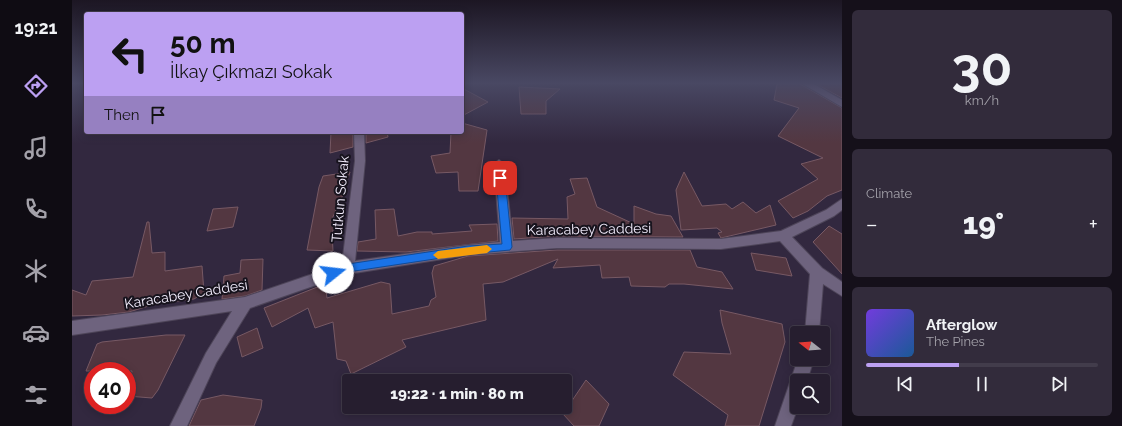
<!DOCTYPE html>
<meta charset="utf-8">
<style>
:root{--surface:#261e2f;--page:#322b3b;--text:#f1f3f6;--muted:#a4a2aa;--line:#423c4b;--accent:#bca0f2}
body{margin:0;font-family:Raleway,sans-serif;background:var(--page);color:var(--text);height:100vh;display:flex;flex-direction:column;font-size:15px;white-space:nowrap}
*{box-sizing:border-box;margin:0}
p{font-size:13px;color:var(--muted)}
.icon{flex:none;width:22px;height:22px;fill:none;stroke:currentColor;stroke-width:2;stroke-linecap:round;stroke-linejoin:round}
.map{position:relative;flex:1;overflow:hidden}
.side{display:flex;flex-direction:column;gap:10px;padding:10px;background:#15101a;width:280px}
.side>*{flex:none}
.guide{position:absolute;left:12px;top:12px;width:380px;height:122px;border-radius:4px;box-shadow:0 2px 10px #0003,0 0 0 1px var(--line);background:#bca0f2;color:#111;overflow:hidden}
.needle{width:26px;rotate:287deg}
.controls{position:absolute;left:718px;top:326px;display:grid;gap:8px}
.controls a{display:grid;place-items:center;width:40px;height:40px;border-radius:4px;background:var(--surface);box-shadow:0 2px 10px #0003,0 0 0 1px var(--line);font-size:20px}
.speed{position:absolute;left:12px;top:362px;display:flex;gap:8px;font-size:20px;font-weight:700;text-align:center}
.speed>*{display:grid;place-content:center;width:52px;height:52px;border-radius:50%;background:var(--surface);box-shadow:0 2px 10px #0003,0 0 0 1px var(--line);line-height:1}
.speed .limit{border:6px solid #d22;background:#fff;color:#111}
.pin{position:absolute;display:grid;place-items:center;width:34px;height:34px;color:#fff;margin:-17px;border-radius:8px;box-shadow:0 2px 6px #0006}
.me{position:absolute;width:44px;margin:-22px;rotate:74deg;stroke-linejoin:round;filter:drop-shadow(0 0 3px #0008)}
.turn{display:flex;align-items:center;gap:14px;height:84px;padding:0 20px;font-size:18px}
.turn .icon{width:52px;height:52px;stroke-width:2.5}
.turn b{display:block;font-size:28px;line-height:34px}
.then{display:flex;align-items:center;height:38px;padding:0 20px;background:#0003;gap:8px;font-size:15px}
.big{font-size:30px;font-weight:800;line-height:1.1}
.side .tile{flex:1;display:flex;flex-direction:column;justify-content:center;gap:6px;min-width:0;padding:0 14px;border-radius:6px;background:var(--page)}
.side .dial{align-items:center;gap:0}
.dial b{font-size:52px;line-height:1}
.song{display:flex;align-items:center;gap:12px}
.cover{width:48px;height:48px;border-radius:6px;background:linear-gradient(135deg,hsl(260 70% 55%),hsl(210 70% 35%))}
.played{height:4px;border-radius:2px;background:linear-gradient(90deg,var(--accent) 40%,var(--line) 40%)}
.keys{display:flex;justify-content:space-around;direction:ltr}
.heat{display:flex;justify-content:space-between;align-items:center;font-size:22px;direction:ltr}
.trip{position:absolute;left:270px;top:374px;width:230px;height:40px;border-radius:4px;background:var(--surface);box-shadow:0 2px 10px #0003,0 0 0 1px var(--line);font-weight:800;line-height:40px;text-align:center}
main{display:flex;flex:1;min-height:0}
.tab-bar{display:flex;flex-direction:column;width:72px;justify-content:space-around;align-items:center;background:#0f0c13;color:var(--muted)}
.tab-bar .icon{width:28px;height:28px}
.tab-bar .active{color:var(--accent)}
.tab-bar b{font-size:18px;color:var(--text)}
.map>svg:first-child{display:block}
</style>
<main>
<nav class="tab-bar">
<b>19:21</b>
<svg class="icon active" aria-label="directions" viewBox="0 0 24 24"><path d="M12 3l9 9-9 9-9-9zM9 14v-3h6M13 9l2 2-2 2"/></svg>
<svg class="icon" aria-label="music" viewBox="0 0 24 24"><path d="M9 18V5l10-2v13"/><circle cx="6" cy="18" r="3"/><circle cx="16" cy="16" r="3"/></svg>
<svg class="icon" aria-label="phone" viewBox="0 0 24 24"><path d="M5 4h4l2 5-3 2q2 4 5 5l2-3 5 2v4C11 20 4 13 5 4z"/></svg>
<svg class="icon" aria-label="climate" viewBox="0 0 24 24"><path d="M12 3v18M4 7l16 10M4 17L20 7"/></svg>
<svg class="icon" aria-label="car" viewBox="0 0 24 24"><path d="M5 17H2v-5l4-1 3-4h7l3 4 3 1v5h-3M9 17h6M6 11h13"/><circle cx="7" cy="17" r="2"/><circle cx="17" cy="17" r="2"/></svg>
<svg class="icon" aria-label="filters" viewBox="0 0 24 24"><path d="M4 7h16M4 17h16"/><circle cx="9" cy="7" r="2"/><circle cx="15" cy="17" r="2"/></svg>
</nav>
<div class="map">
<svg width="770" height="426" viewBox="0 0 770 426">
<rect width="100%" height="100%" fill="#32283f"/>
<g fill="#533741" stroke="#775964">
<path d="M705 84H728L770 108V190L755 196 736 211 721 218 706 201 746 179 729 164 751 158 706 136 727 108 702 100Z"/>
<path d="M744 84H770V98Z"/>
<path d="M447 87 488 89 474 101V114H449Z"/>
<path d="M390 88 416 102 390 116Z"/>
<path d="M390 123 415 130 406 191H387L386 172 364 173 359 156 378 153 379 132H390Z"/>
<path d="M259 132H281V147L258 153Z"/>
<path d="M294 132H315L316 137 294 143Z"/>
<path d="M278 172 270 197 259 221 263 225 260 233 261 251 235 250 247 187 251 176Z"/>
<path d="M612 172 630 206 654 204 660 209 671 202 684 213 698 205 704 225 649 238 646 233 650 232 645 228 609 230 604 190Z"/>
<path d="M515 178 525 207 562 224V206L584 214 599 216 611 237 485 236 442 239 440 218 496 219 495 197 503 194 498 179Z"/>
<path d="M166 207 161 227 135 231 141 209Z"/>
<path d="M322 209 326 236 345 232H360V234L400 231 397 225 425 224 426 241 334 252 285 251 286 242 304 239 303 210Z"/>
<path d="M75 222H77L80 253 93 252V271L130 266 132 293 122 299 83 304 57 312 30 315 0 316V290L14 295 20 281 61 277Z"/>
<path d="M757 226 770 234V274L741 242Z"/>
<path d="M485 250H618L625 267 650 272 661 289 612 284H597L593 287 559 286 557 277 530 278 528 265 481 268 486 259 431 282 411 284 414 320 330 340 334 347 279 374 274 361 265 359 261 322 243 328 236 308 200 327 192 308 253 284 255 298 309 282 318 284 320 314 357 306 359 300 364 297 360 273 362 266 396 256Z"/>
<path d="M679 253 714 258 720 276 684 270Z"/>
<path d="M191 259 190 290 173 296 150 299 152 276 168 273 169 260Z"/>
<path d="M648 310 710 324 713 342 687 426H653L656 415 601 375 612 352 659 354 650 323Z"/>
<path d="M185 328 191 348 170 357 165 337Z"/>
<path d="M94 335H113L86 390 80 398 55 396 60 371H14L25 344 30 342Z"/>
<path d="M514 380 537 404 527 426H502L491 414Z"/>
<path d="M151 395 190 400 189 408 182 426H117L129 400Z"/>
</g>
<g fill="none" stroke-linecap="round" stroke-linejoin="round">
<g stroke="#4e4559" stroke-width="2">
<g id="minor">
<path d="M729 83H740L770 100V107Z"/>
<path d="M282 132H292L293 161 283 261 396 245 428 242 422 164 427 160 432 164 441 241 485 238 649 239 709 231 754 210 770 199V210L762 216 720 237 750 268 770 282V296L751 284 747 333H733L738 274 708 241 649 249 485 248 396 255 276 274 178 308 144 363 115 426H98L134 353 160 311 0 335V321L173 297 270 264 283 161Z"/>
<path d="M726 359H742L735 381H725L726 407 719 426H703Z"/>
</g>
</g>
<use href="#minor" fill="#6e637e" fill-rule="evenodd"/>
</g>
<linearGradient id="sky" x2="0" y2="1"><stop stop-color="#1c1623"/><stop offset="0.58" stop-color="#494863"/><stop offset="1" stop-color="#494863" stop-opacity="0"/></linearGradient>
<rect width="770" height="143" fill="url(#sky)"/>
<path fill="#1a73e8" stroke="#114b97" d="M428 175 433 178 440 247 438 250 396 254 276 272 261 277 258 276 256 273 258 270 276 264 396 246 430 244 424 178Z"/>
<path fill="#f59e0b" d="M415 245 420 249 415 253 366 259 361 255 366 251Z"/>
<g text-anchor="middle" dominant-baseline="central" stroke-width="4" stroke-linejoin="round" paint-order="stroke">
<g font-size="14" fill="#f4eefe" stroke="#17131d">
<text transform="translate(268 199) rotate(-85)">Tutkun Sokak</text>
<text transform="translate(517 229) rotate(-1)">Karacabey Caddesi</text>
<text transform="translate(114 294) rotate(-9)">Karacabey Caddesi</text>
</g>
</g>
</svg>
<div class="controls">
<a><svg class="needle" viewBox="-14 -14 28 28"><path d="M0-13l5 13h-10z" fill="#e53935"/><path d="M0 13l5-13h-10z" fill="#a4a2aa"/></svg></a>
<a><svg class="icon" aria-label="search" viewBox="0 0 24 24"><circle cx="10" cy="10" r="6"/><path d="M15 15l6 6"/></svg></a>
</div>
<div class="speed"><div class="limit">40</div></div>
<div class="pin" style="left:428px;top:178px;background:#d93025"><svg class="icon" aria-label="arrive" viewBox="0 0 24 24"><path d="M6 21V4h12l-3 4 3 4H6"/></svg></div>
<svg class="me" style="left:261px;top:273px" viewBox="-20 -20 40 40"><circle r="19" fill="#fff"/><path d="M0-13L10 11 0 6-10 11z" fill="#1a73e8"/></svg>
<div class="trip">19:22 · 1 min · 80 m</div>
<div class="guide">
<div class="turn"><svg class="icon" aria-label="left" viewBox="0 0 24 24"><path d="M17 20v-9H6M10 6l-5 5 5 5"/></svg><div><b>50 m</b>İlkay Çıkmazı Sokak</div></div>
<div class="then">Then<svg class="icon" aria-label="arrive" viewBox="0 0 24 24"><path d="M6 21V4h12l-3 4 3 4H6"/></svg></div>
</div>
</div>
<section class="side">
<div class="tile dial"><b>30</b><p>km/h</p></div>
<div class="tile"><p>Climate</p>
<div class="heat"><a>−</a><b class="big">19°</b><a>+</a></div>
</div>
<div class="tile">
<div class="song"><i class="cover"></i><div><b>Afterglow</b><p>The Pines</p></div></div>
<div class="played"></div>
<div class="keys"><svg class="icon" aria-label="previous" viewBox="0 0 24 24"><path d="M18 5L8 12l10 7zM5 5v14"/></svg><svg class="icon" aria-label="pause" viewBox="0 0 24 24"><path d="M8 5v14M16 5v14"/></svg><svg class="icon" aria-label="next" viewBox="0 0 24 24"><path d="M6 5l10 7-10 7zM19 5v14"/></svg></div>
</div>
</section>
</main>
